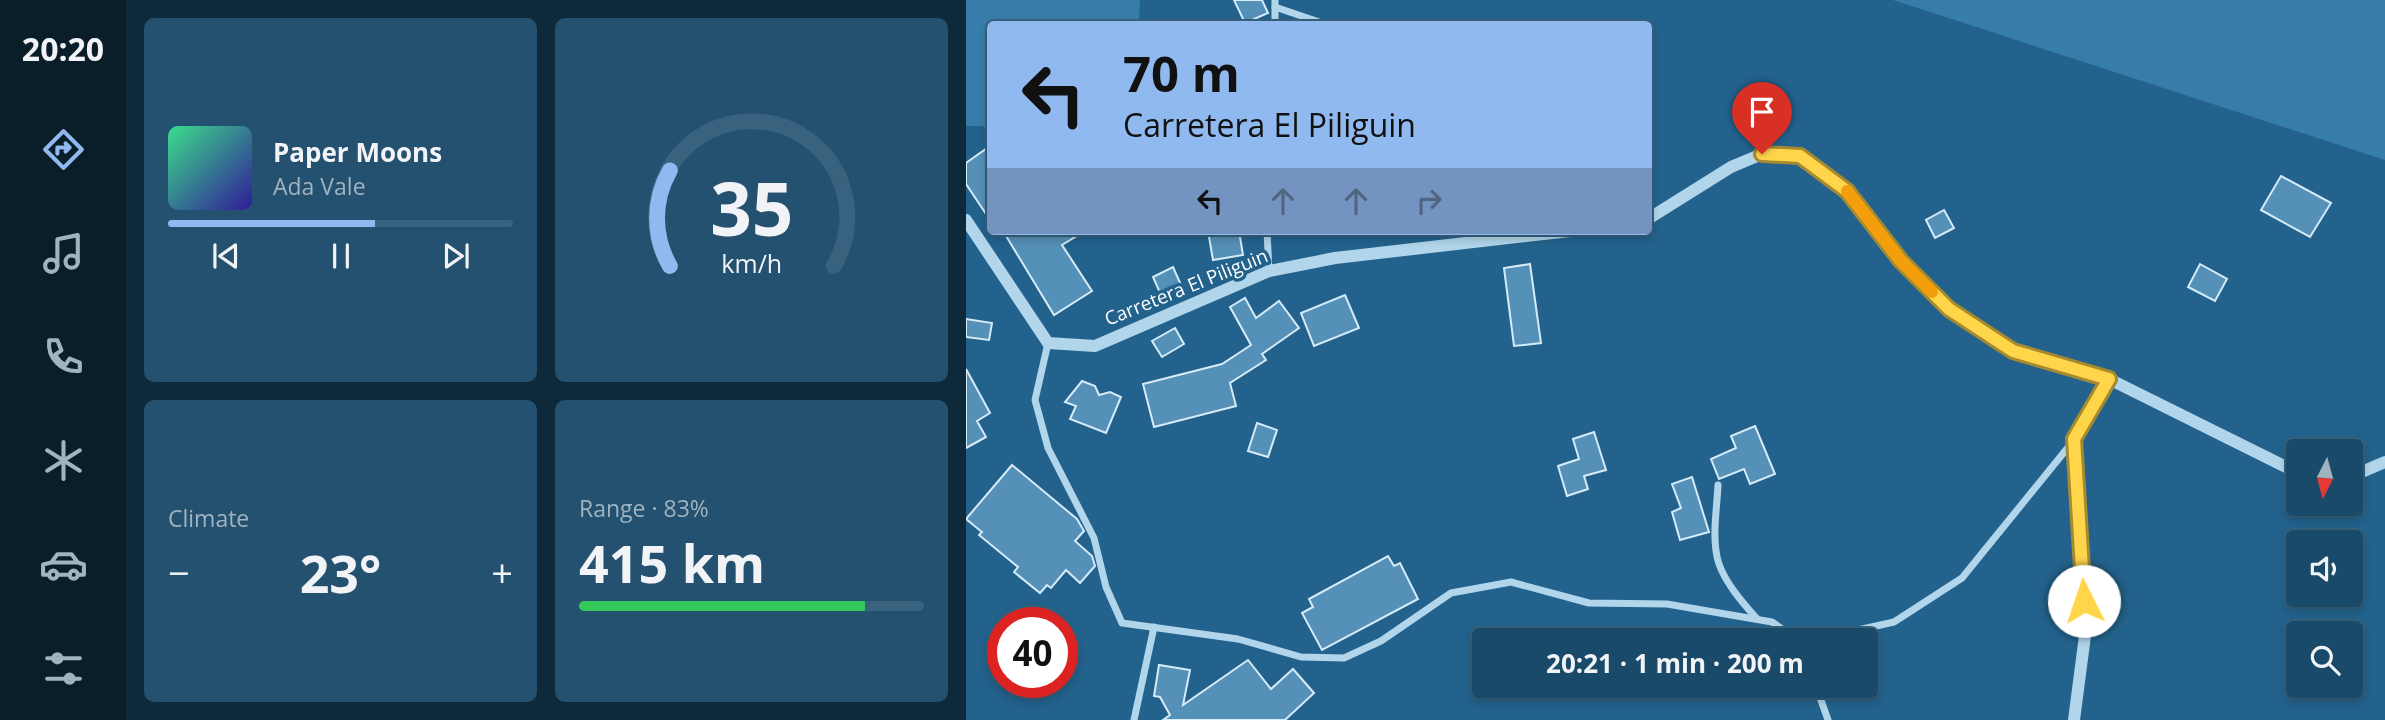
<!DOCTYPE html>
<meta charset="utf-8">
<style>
:root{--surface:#1a4a69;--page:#23516f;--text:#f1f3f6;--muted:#9fb3c0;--line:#38627d;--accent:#90b9f0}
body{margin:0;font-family:"Open Sans",sans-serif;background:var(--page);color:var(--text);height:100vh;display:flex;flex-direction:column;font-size:26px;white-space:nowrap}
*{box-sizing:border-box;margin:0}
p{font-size:23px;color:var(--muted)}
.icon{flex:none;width:38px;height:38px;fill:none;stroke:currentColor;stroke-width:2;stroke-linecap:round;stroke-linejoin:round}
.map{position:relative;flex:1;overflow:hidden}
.details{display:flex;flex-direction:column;gap:18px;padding:18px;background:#0e293a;width:840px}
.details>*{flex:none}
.banner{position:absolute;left:21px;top:21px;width:665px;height:214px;border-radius:7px;box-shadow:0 4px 10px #0003,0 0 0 2px var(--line);background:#90b9f0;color:#111;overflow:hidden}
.needle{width:46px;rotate:186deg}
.fabs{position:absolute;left:1320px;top:439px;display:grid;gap:14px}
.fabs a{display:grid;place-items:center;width:77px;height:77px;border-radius:7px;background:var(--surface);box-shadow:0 4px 10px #0003,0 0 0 2px var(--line);font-size:35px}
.speed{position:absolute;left:21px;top:607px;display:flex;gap:14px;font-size:35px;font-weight:700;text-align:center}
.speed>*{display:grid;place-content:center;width:91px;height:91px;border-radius:50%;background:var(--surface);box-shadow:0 4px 10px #0003,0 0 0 2px var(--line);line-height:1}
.speed .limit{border:10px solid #d22;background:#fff;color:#111}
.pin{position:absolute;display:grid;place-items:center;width:60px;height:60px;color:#fff;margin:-72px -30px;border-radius:50% 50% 50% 0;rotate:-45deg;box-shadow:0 0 7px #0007}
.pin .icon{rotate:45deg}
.me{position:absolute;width:77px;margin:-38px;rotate:356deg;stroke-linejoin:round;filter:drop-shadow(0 0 5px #0008)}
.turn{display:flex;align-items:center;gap:24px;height:147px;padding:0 21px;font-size:32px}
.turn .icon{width:91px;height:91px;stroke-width:2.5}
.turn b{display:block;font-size:49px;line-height:60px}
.lanes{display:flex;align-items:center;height:66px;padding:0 21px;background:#0003;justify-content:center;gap:35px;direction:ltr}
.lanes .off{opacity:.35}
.big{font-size:52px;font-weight:700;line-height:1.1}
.details .card{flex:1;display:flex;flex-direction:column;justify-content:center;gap:10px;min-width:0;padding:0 24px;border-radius:10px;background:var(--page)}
.details .dial{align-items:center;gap:0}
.dial svg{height:182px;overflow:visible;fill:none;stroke:var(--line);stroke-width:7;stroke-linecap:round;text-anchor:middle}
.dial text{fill:var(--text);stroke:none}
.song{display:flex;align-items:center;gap:21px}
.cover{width:84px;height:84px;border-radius:10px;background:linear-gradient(135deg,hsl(150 70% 55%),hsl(250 70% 35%))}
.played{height:7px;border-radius:4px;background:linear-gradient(90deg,var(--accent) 60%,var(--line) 60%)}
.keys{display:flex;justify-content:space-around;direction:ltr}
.heat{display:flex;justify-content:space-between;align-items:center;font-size:38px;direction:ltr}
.charge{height:10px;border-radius:5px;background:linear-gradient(90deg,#34c759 83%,var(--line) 0)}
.details .tiles{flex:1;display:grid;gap:18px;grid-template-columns:repeat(2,1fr)}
.trip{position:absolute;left:506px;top:628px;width:406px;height:70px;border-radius:7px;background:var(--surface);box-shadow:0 4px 10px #0003,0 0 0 2px var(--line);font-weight:700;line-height:70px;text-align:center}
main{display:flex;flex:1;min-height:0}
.menu{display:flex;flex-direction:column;width:126px;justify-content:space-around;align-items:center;background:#0a1e2a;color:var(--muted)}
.menu .icon{width:49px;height:49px}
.menu .selected{color:var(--accent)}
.menu b{font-size:32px;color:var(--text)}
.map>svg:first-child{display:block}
</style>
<main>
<nav class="menu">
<b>20:20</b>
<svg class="icon selected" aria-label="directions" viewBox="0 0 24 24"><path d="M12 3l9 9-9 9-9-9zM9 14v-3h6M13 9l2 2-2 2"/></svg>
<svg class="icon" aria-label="music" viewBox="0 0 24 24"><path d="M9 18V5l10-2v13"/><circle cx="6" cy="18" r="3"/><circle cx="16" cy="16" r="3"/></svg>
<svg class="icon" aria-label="phone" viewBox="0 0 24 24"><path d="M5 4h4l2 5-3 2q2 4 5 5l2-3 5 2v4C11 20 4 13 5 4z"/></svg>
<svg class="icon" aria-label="climate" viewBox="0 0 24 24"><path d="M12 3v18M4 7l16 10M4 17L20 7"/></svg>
<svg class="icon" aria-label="car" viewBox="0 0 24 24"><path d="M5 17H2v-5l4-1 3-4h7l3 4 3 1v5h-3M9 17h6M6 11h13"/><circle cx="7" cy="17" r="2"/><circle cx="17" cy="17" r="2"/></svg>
<svg class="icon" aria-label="filters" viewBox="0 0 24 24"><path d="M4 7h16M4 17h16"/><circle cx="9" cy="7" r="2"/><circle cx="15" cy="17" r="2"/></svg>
</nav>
<section class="details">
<div class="tiles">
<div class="card">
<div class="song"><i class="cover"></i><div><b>Paper Moons</b><p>Ada Vale</p></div></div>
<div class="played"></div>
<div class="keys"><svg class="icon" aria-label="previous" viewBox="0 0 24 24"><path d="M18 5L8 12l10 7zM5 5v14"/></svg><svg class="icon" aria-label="pause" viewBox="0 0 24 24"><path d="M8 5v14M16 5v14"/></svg><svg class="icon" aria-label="next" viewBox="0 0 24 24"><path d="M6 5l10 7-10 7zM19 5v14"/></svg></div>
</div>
<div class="card dial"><svg viewBox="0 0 100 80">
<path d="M14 69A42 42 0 1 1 86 69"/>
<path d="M14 69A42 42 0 0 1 14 27" stroke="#90b9f0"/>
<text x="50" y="56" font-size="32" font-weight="700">35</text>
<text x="50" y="72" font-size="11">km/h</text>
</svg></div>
<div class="card"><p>Climate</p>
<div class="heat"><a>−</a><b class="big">23°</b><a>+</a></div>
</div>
<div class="card"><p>Range · 83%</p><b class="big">415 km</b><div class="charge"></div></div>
</div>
</section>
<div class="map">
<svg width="1419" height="720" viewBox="0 0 1419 720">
<rect width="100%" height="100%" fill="#23628c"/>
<g fill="#377da9">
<path d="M0 0H174L173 24H24V130L16 126H0Z"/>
<path d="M927 0H1419V160Z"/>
</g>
<g fill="#5490b7" stroke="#d6ebf8" stroke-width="2">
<path d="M268 0H296L302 13 279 23Z"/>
<path d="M24 146V220L0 184V163Z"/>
<path d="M1315 176 1365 203 1344 237 1295 210Z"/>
<path d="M978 210 988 228 969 238 960 220Z"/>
<path d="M37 231H119L96 245 126 291 88 315Z"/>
<path d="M242 231H273L277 255 247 260Z"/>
<path d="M564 264 575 343 548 346 538 268Z"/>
<path d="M1234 264 1261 279 1249 301 1222 287Z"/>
<path d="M207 267 215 285 195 295 187 277Z"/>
<path d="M379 295 393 328 348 346 335 313Z"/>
<path d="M279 298 290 318 313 301 333 328 296 354 300 360 264 383 270 406 188 427 177 384 256 364 285 345 264 307Z"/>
<path d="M0 319 26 323 23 340 0 337Z"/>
<path d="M209 328 218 344 196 357 186 341Z"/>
<path d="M0 369 24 413 11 421 20 437 0 448Z"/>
<path d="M116 381 129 386 133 395 144 392 155 397 140 433 104 419 110 406 99 402Z"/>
<path d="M291 423 311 430 302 457 282 451Z"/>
<path d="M789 426 809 474 784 484 778 469 753 479 745 459 770 448 765 436Z"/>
<path d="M628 432 640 470 618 476 622 489 601 496 592 466 613 459 607 439Z"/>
<path d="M46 465 111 519 118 531 109 541 126 556 129 566 114 583 100 570 85 588 81 585 74 593 48 572 52 567 13 535 16 532 0 519Z"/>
<path d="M726 477 743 532 714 540 706 512 715 508 706 484Z"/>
<path d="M422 556 428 566 434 563 452 599 356 650 336 613 347 607 343 599Z"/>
<path d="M282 660 305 689 327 669 348 693 319 720H197L204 715 194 697 188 696 193 665 224 670 217 705Z"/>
</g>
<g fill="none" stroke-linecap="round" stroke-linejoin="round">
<g stroke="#b1d5eb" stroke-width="7">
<path d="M309 7 359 24"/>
<path d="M309 24V0"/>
<path d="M301 231 303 271"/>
<path d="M82 343 69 400 82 448 128 538 140 587 156 623 272 639 335 657 378 658 415 641 485 593 545 582 623 603 701 604 806 622 832 640"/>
<path d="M752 485C751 509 745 540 753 564 760 584 777 603 791 619"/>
<path d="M847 640 928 622 996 578 1108 440"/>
<path d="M850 686 862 720"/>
<path d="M168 720 188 627"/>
</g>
<g stroke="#b1d5eb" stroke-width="12">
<path d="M682 219 765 167 796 154 834 156 881 191 935 261 983 309 1047 351 1143 379 1332 473"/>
<path d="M0 220 82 343 129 346 303 271 369 258 604 231"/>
<path d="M1384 477 1419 462"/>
<path d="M1108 720 1120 628 1108 439 1143 379"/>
</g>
</g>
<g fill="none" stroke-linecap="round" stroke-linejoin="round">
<g stroke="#a68a30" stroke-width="18">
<path id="route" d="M796 154 834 156 881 191 935 261 983 309 1047 351 1143 379 1108 439 1118 601"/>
</g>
<use href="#route" stroke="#ffd54a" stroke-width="12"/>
<path stroke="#f59e0b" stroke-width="12" d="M881 191 935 261 966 292"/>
</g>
<g text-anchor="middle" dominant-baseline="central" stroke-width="7" stroke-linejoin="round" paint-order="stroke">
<g font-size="19" fill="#fff" stroke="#23628c">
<text transform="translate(220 287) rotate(-22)">Carretera El Piliguin</text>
</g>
</g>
</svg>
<div class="fabs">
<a><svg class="needle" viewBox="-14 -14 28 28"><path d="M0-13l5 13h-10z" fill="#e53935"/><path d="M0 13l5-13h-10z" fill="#9fb3c0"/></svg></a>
<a><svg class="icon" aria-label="sound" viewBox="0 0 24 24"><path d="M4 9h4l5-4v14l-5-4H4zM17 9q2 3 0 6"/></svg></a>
<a><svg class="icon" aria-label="search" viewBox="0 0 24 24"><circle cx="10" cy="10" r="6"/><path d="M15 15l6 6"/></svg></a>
</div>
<div class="speed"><div class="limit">40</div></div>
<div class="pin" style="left:796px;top:154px;background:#d93025"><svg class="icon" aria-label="arrive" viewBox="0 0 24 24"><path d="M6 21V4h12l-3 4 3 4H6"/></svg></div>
<svg class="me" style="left:1118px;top:601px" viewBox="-20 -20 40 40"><circle r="19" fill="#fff"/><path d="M0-13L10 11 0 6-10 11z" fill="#ffd54a"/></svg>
<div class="trip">20:21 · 1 min · 200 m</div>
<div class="banner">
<div class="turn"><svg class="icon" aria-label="left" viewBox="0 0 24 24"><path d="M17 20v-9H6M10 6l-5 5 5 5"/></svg><div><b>70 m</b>Carretera El Piliguin</div></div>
<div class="lanes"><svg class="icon" aria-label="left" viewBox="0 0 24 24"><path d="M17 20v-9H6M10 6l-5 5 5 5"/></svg><svg class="icon off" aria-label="ahead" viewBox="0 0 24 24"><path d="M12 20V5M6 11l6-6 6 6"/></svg><svg class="icon off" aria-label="ahead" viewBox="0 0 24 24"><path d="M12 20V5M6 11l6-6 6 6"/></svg><svg class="icon off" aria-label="right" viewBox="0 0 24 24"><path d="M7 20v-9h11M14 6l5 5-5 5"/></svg></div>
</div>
</div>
</main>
